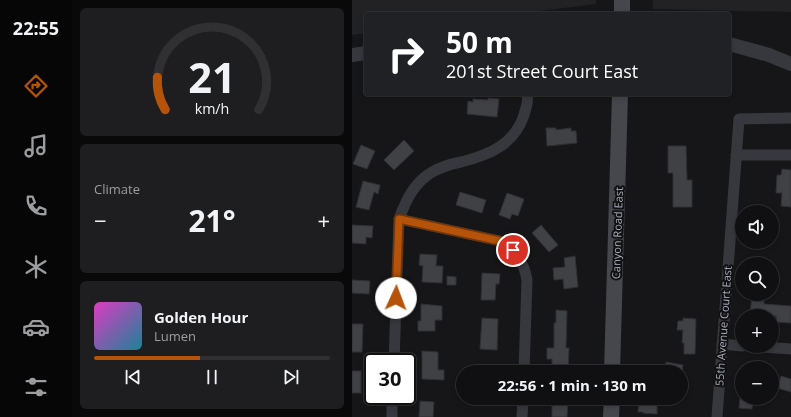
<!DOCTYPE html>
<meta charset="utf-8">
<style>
:root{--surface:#101012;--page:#1e1e20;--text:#f1f3f6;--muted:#9c9d9f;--line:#303032;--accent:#b45309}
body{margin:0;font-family:"Open Sans",sans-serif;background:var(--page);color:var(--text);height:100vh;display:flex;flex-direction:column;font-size:15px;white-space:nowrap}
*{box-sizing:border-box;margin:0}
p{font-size:13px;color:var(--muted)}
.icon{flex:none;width:22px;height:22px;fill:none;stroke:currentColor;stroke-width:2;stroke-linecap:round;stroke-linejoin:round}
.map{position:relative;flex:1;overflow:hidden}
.details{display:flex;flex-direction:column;gap:8px;padding:8px;background:#09090a;width:280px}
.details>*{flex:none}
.top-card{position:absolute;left:12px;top:12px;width:367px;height:84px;border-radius:4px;box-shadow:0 2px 6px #0003,0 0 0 1px var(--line);background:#202124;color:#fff;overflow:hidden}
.buttons{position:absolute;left:383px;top:205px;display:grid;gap:8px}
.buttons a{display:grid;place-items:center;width:44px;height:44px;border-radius:50%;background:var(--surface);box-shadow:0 2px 6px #0003,0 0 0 1px var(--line);font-size:20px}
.speed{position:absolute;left:12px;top:353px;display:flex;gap:8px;font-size:20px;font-weight:700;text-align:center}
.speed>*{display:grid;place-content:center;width:52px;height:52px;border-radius:50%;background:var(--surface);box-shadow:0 2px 6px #0003,0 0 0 1px var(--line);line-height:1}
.speed .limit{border:2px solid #111;border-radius:6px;background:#fff;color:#111}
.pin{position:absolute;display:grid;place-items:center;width:34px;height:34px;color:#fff;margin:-17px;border:2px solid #fff;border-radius:50%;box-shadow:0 1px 4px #0007}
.me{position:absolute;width:44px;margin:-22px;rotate:2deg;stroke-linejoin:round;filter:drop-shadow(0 0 3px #0008)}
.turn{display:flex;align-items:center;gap:14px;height:84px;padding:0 16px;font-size:18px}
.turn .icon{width:52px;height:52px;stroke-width:2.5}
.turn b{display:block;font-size:28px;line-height:34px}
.big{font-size:30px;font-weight:700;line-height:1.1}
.details .widget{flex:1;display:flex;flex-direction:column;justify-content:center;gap:6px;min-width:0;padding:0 14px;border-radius:6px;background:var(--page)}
.details .dial{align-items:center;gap:0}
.dial svg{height:104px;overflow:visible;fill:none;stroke:var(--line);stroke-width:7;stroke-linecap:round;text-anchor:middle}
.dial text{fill:var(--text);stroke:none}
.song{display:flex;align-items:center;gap:12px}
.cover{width:48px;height:48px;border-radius:6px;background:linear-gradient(135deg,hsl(310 70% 55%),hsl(190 70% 35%))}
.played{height:4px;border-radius:2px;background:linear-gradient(90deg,var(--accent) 45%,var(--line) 45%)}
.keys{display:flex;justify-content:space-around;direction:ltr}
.heat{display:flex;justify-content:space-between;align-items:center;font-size:22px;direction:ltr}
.trip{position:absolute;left:104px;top:365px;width:232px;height:40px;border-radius:20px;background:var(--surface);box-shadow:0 2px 6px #0003,0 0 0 1px var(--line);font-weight:700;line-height:40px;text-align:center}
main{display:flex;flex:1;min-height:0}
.dock{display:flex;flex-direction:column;width:72px;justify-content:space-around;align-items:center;background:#060607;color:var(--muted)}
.dock .icon{width:28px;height:28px}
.dock .current{color:var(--accent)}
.dock b{font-size:18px;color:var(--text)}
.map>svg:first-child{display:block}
</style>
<main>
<nav class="dock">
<b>22:55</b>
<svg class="icon current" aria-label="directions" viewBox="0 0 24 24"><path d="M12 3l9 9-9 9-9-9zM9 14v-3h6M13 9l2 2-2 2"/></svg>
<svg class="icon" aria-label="music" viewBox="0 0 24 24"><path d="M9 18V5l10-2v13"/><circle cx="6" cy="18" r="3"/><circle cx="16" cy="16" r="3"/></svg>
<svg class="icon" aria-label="phone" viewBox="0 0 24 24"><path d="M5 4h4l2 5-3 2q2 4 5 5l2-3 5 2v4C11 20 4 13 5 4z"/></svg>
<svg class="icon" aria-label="climate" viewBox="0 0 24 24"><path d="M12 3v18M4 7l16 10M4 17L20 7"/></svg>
<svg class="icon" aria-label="car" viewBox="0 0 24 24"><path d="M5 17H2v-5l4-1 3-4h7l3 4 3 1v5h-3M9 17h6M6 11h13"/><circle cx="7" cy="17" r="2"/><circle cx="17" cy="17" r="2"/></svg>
<svg class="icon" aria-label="filters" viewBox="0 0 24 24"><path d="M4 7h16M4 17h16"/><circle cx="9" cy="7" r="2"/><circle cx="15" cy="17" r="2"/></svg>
</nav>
<section class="details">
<div class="widget dial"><svg viewBox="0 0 100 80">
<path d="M14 69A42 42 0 1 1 86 69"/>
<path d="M14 69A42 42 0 0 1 8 44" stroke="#b45309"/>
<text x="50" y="56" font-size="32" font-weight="700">21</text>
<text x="50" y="72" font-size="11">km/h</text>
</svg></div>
<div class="widget"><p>Climate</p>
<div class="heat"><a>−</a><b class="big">21°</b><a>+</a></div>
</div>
<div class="widget">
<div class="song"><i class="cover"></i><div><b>Golden Hour</b><p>Lumen</p></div></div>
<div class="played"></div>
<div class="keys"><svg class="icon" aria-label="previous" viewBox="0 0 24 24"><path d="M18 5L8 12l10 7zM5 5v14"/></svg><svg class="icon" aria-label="pause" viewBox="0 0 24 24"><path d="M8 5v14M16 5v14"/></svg><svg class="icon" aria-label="next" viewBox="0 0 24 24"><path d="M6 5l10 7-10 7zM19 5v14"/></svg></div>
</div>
</section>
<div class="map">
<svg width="439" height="417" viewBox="0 0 439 417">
<rect width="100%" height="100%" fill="#161618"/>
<g fill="#222225">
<path d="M0 0H244V4L164 14H14V33L0 35Z"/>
<path d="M301 0H439V12L301 9Z"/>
</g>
<g fill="#404145" stroke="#303034">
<path d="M136 98 147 99 145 117 115 114 116 101 121 102V99L136 100Z"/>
<path d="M194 128H204V130L219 128V131H224L225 143 195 146Z"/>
<path d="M52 140 62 151 42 170 32 160Z"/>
<path d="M9 145 23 151 15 169 1 164Z"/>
<path d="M316 146H334L335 180H340V207H321V173H316Z"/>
<path d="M430 169 439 170V207L429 206 430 193H424L425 175H429Z"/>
<path d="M11 181 28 185 26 194 22 192 17 210 4 207Z"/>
<path d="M108 192 134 200 130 213 104 205Z"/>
<path d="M155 193 172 199 166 216 160 214 158 219 147 215Z"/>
<path d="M0 225 21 226 20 238 14 237V244L0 243Z"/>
<path d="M189 225 206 245 197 252 180 233Z"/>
<path d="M68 254 85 255 84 266H91L90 283 70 282 71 266 67 265Z"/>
<path d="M223 256 226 287 212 289 211 279 202 280 201 268 213 267 212 258Z"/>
<path d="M130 273 148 274 147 284H144L143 300H129Z"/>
<path d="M95 276 104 277V285H95Z"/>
<path d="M0 280 18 281 17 294 0 293Z"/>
<path d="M400 294H412V304L439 306V323L424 322V316H398Z"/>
<path d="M69 304 90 306V320H83V331H66V321H69Z"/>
<path d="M204 310 215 311 214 348H217L216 372H200V359H195V348H202V323H204Z"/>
<path d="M130 318 146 319 145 350 128 349Z"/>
<path d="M331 318 344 319 343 354H332V343H330L331 330H325L326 321H331Z"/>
<path d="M0 324H11L10 352H0Z"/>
<path d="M70 351 86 352V370H92V380L70 379Z"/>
<path d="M314 362 331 365 330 372H313Z"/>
<rect x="0" y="371" width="9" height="22"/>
<path d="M429 376 439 379V392L425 388Z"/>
<path d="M200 398H216L215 417H200Z"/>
<path d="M287 398H305V414L291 413V412H286Z"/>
<path d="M388 398H401L400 409 387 408Z"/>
<path d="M68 401 82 402 81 417H67Z"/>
</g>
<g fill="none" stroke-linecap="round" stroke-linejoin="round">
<g stroke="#37383d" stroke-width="11">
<path d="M384 155H439"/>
<path d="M47 219 148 241C164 250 172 262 175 280L172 372"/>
<path d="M370 344 390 346"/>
<path d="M395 346 439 349"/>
<path d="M42 362 47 219C54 200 62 183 80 172 89 167 99 164 109 162 137 155 162 145 172 115 174 108 177 101 175 94"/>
<path d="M40 417V396"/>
<path d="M170 417 171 398"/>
<path d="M365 417 387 119 439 118"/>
</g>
<g stroke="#37383d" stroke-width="14">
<path d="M377 44 417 55 439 64"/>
<path d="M0 55 14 53"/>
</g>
<g stroke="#45474d" stroke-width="16">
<path d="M270 14V0"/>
<path d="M260 372 268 94"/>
<path d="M259 417 260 398"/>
</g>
</g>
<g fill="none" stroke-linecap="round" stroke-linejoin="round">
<g stroke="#753606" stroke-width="10">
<path id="route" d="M44 298 47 219 148 241 161 250"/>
</g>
<use href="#route" stroke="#b45309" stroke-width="7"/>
</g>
<g text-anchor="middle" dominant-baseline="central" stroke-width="4" stroke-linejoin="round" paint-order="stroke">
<g font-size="11" fill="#a8adb8" stroke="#111113">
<text transform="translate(265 233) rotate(-88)">Canyon Road East</text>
<text transform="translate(371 326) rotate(-86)">55th Avenue Court East</text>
</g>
</g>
</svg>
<div class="buttons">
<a><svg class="icon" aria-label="sound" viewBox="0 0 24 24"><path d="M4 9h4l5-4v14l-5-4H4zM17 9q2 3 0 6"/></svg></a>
<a><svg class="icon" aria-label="search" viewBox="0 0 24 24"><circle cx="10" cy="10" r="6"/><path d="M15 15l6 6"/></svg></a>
<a>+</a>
<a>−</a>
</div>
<div class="speed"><div class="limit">30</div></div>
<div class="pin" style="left:161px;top:250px;background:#d93025"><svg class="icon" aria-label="arrive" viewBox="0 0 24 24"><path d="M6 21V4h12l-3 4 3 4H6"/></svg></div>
<svg class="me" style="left:44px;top:298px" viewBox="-20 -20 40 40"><circle r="19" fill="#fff"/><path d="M0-13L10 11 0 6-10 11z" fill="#b45309"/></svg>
<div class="trip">22:56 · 1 min · 130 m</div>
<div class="top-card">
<div class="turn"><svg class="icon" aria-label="right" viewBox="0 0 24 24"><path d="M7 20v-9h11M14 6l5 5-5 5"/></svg><div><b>50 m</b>201st Street Court East</div></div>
</div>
</div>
</main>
